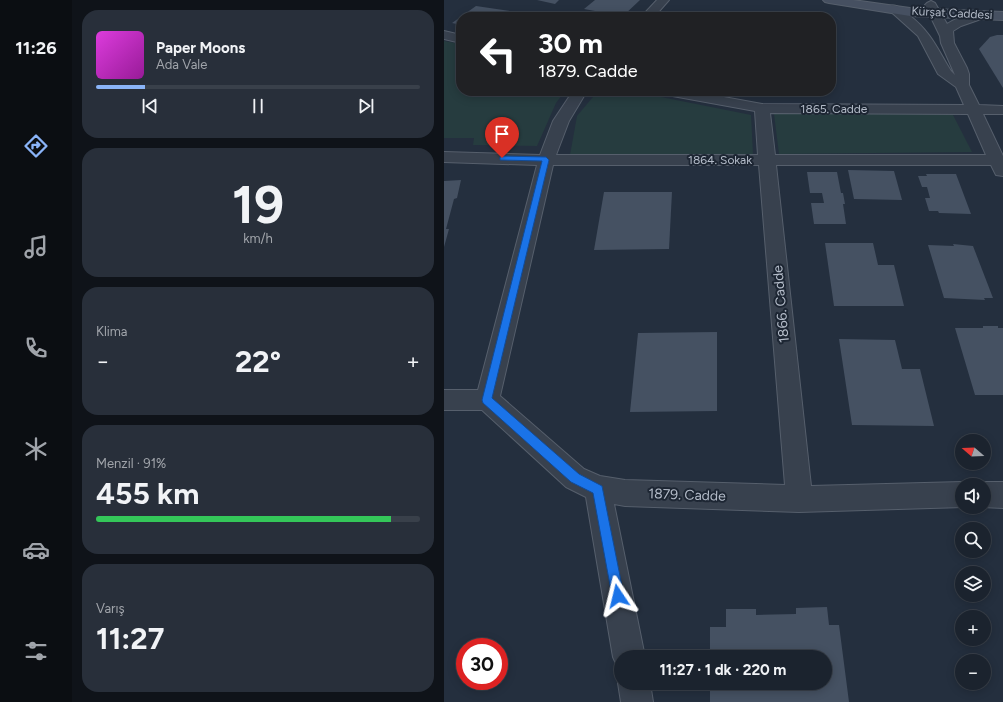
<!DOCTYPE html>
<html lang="tr">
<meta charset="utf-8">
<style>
:root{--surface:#1b232e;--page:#282f3a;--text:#f1f3f6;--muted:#a0a4aa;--line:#39404a;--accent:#8ab4f8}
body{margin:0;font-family:Figtree,sans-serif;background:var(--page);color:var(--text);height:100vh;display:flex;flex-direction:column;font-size:15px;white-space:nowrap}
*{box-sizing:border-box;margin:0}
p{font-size:13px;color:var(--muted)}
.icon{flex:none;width:22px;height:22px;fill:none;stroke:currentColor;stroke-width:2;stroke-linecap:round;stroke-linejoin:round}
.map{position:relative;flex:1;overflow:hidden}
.drawer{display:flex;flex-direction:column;gap:10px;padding:10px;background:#0f1319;width:372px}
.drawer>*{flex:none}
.hud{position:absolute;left:12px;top:12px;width:380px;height:84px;border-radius:16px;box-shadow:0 2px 10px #0003,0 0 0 1px var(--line);background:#202124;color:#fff;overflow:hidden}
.needle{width:26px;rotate:289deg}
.tools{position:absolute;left:511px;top:434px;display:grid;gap:8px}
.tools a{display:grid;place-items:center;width:36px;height:36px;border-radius:50%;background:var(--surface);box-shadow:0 2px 10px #0003,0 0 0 1px var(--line);font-size:20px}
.speed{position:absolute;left:12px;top:638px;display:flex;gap:8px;font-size:20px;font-weight:700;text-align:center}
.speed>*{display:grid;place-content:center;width:52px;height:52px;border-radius:50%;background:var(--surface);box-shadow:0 2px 10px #0003,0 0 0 1px var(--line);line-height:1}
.speed .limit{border:6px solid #d22;background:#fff;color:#111}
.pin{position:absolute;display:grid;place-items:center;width:34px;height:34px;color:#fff;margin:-41px -17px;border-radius:50% 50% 50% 0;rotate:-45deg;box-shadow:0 0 4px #0007}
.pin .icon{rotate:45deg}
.me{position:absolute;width:44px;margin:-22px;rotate:350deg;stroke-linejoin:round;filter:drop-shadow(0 0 3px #0008)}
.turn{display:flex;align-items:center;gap:14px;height:84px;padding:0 16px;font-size:18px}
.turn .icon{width:52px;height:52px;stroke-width:2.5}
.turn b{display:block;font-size:28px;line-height:34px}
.big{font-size:30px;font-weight:700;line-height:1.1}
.drawer .widget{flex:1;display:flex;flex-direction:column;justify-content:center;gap:6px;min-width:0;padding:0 14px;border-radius:16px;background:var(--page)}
.drawer .dial{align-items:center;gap:0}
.dial b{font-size:52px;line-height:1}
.song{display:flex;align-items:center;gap:12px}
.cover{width:48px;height:48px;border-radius:6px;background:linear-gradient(135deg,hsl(300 70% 55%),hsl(300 70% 35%))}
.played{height:4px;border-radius:2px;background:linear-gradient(90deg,var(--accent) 15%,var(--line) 15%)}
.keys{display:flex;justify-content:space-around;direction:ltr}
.heat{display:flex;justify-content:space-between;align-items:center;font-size:22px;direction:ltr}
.charge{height:6px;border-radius:3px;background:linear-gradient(90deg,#34c759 91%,var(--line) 0)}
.trip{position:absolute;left:170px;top:650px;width:218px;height:40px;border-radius:20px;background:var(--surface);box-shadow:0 2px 10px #0003,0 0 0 1px var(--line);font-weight:700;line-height:40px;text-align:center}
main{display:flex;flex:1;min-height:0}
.menu{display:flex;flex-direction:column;width:72px;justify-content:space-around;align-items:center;background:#0b0e12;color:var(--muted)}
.menu .icon{width:28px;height:28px}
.menu .on{color:var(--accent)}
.menu b{font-size:18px;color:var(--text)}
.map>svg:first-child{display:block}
</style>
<main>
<nav class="menu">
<b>11:26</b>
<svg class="icon on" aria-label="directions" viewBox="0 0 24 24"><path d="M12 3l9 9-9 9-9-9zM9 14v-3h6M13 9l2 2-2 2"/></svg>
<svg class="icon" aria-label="music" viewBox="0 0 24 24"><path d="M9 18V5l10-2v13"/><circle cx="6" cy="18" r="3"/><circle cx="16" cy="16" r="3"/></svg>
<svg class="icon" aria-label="phone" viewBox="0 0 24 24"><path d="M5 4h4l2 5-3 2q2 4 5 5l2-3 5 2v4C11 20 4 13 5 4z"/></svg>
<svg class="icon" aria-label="climate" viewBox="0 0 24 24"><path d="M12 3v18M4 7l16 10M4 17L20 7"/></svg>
<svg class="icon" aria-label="car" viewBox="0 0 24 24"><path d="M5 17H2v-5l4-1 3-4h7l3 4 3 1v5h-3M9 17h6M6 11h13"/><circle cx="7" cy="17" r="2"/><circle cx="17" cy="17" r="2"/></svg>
<svg class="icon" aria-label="filters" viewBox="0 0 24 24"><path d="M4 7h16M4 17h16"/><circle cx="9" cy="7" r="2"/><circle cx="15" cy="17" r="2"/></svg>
</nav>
<section class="drawer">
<div class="widget">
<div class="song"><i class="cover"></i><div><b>Paper Moons</b><p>Ada Vale</p></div></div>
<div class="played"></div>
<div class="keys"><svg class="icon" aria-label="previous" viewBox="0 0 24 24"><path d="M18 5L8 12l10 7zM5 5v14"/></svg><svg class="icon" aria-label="pause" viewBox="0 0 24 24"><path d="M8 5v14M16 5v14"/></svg><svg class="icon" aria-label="next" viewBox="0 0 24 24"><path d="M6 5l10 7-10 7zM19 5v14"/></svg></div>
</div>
<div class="widget dial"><b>19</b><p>km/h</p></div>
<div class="widget"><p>Klima</p>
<div class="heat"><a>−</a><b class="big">22°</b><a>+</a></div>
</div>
<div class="widget"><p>Menzil · 91%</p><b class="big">455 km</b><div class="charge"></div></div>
<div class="widget"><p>Varış</p><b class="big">11:27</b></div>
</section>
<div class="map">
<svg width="559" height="702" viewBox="0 0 559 702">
<rect width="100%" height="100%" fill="#242f3e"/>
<g fill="#263c3f">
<path d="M0 41 17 44V91H121L112 103 93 146 29 145 30 138H0Z"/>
<path d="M154 91H187L307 115 309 154 126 155 133 116Z"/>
<path d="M508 113 528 152 335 154 330 114Z"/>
</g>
<g fill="#455162">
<path d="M93 0H115L111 4Z"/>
<path d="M151 0H196L179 16 140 9Z"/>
<path d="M32 6 93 15 91 17H17V25L8 23Z"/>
<path d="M553 35H559V88L535 49 546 37Z"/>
<path d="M404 170 450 171 458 200 410 199Z"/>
<path d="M363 172H393L397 193H399L401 204H399L402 224H370L367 203H380L378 193H366Z"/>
<path d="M482 174H512L527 214 495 213 494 211H485L481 198H486L483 187H478L474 176H483Z"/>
<path d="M17 180 13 198 10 199 2 229H5L0 247V181Z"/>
<path d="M160 192H228L225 249 150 250Z"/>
<path d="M381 243H429L434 265H450L460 306H390Z"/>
<path d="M509 244 529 246 549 298H540L541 300 500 298 484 245 510 246Z"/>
<path d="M539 326H554V328H559V395H531L511 328H539Z"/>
<path d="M273 332V411L186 412 194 333Z"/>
<path d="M395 339 451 340 458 369H476L490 426 408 425Z"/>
<path d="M383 607 385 625H395L405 702H266V683H381V657H266V627H282V609H312V615L352 614V608Z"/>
</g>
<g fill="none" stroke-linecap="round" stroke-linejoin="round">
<g stroke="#565f6c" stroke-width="2">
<g id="street">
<path d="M213 0H225L210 17H197Z"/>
<path d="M487 1 491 3 503 24C512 18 530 10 540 12L542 15 540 18 517 26 509 31 510 43 523 68 525 74V85L535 105 559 106V114H539L559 156V176L552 175 547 165H332L367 486 518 482 525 485H518V507H520L355 512 181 506 170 504 201 657H177V669L174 668 169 657 142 497 122 487 38 410H0V390H34L93 165 0 162V152L96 155 109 121 129 91H143L125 121 112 155H314L311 111 223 95 218 94 216 91H247L318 104 520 105 512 87 494 74 474 36 444 9 446 6C454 4 458 10 465 15 487 32 493 48 507 71L511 75 497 43 496 36 481 5 483 3ZM326 113 524 114 542 155H331ZM109 165H315L341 485 181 480 156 476 140 469 56 396Z"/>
<path d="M0 31 17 35V43L0 39Z"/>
<path d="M540 482H559V508L538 507H540V485H533Z"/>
<path d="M177 676V683H206L209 702H177L174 683Z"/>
</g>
</g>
<g stroke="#565f6c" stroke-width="2">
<path id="secondary" d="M379 0H409L466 8 559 12V20L466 16 385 3 381 2Z"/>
</g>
<use href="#street" fill="#38414e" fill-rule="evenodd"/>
<use href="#secondary" fill="#465061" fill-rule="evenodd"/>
</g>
<path fill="#1a73e8" stroke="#114b97" d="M58 156 102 157 105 160 48 398 135 474 158 486 180 596 178 600 174 602 170 600 168 596 149 493 127 482 39 403 38 400 98 161 56 160V157Z"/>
<g text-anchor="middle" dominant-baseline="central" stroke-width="4" stroke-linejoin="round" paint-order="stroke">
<g font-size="12" fill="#b4bcc9" stroke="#1d2633">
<text transform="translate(508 13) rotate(3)">Kürşat Caddesi</text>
<text x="390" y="109">1865. Cadde</text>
<text x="276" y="160">1864. Sokak</text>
</g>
<g font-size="14" fill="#b4bcc9" stroke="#1d2633">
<text transform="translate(337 304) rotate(-95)">1866. Cadde</text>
<text transform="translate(243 495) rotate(2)">1879. Cadde</text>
</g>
</g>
</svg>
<div class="tools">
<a><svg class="needle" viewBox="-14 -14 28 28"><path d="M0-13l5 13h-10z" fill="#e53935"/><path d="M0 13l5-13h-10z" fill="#a0a4aa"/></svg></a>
<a><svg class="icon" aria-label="sound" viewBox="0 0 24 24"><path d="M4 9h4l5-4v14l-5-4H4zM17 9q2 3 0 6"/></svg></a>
<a><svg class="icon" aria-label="search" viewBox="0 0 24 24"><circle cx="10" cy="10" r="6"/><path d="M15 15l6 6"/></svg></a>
<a><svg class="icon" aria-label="layers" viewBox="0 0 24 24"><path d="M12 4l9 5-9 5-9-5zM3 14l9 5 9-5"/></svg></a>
<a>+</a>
<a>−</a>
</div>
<div class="speed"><div class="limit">30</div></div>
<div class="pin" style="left:58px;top:158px;background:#d93025"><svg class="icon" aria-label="arrive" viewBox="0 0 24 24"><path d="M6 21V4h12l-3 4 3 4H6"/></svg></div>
<svg class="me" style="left:174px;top:596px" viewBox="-20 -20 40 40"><path d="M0-17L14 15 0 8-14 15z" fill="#1a73e8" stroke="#fff" stroke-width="4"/></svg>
<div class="trip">11:27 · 1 dk · 220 m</div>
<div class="hud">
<div class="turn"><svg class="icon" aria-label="left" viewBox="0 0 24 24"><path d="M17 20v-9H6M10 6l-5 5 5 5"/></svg><div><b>30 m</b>1879. Cadde</div></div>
</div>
</div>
</main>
